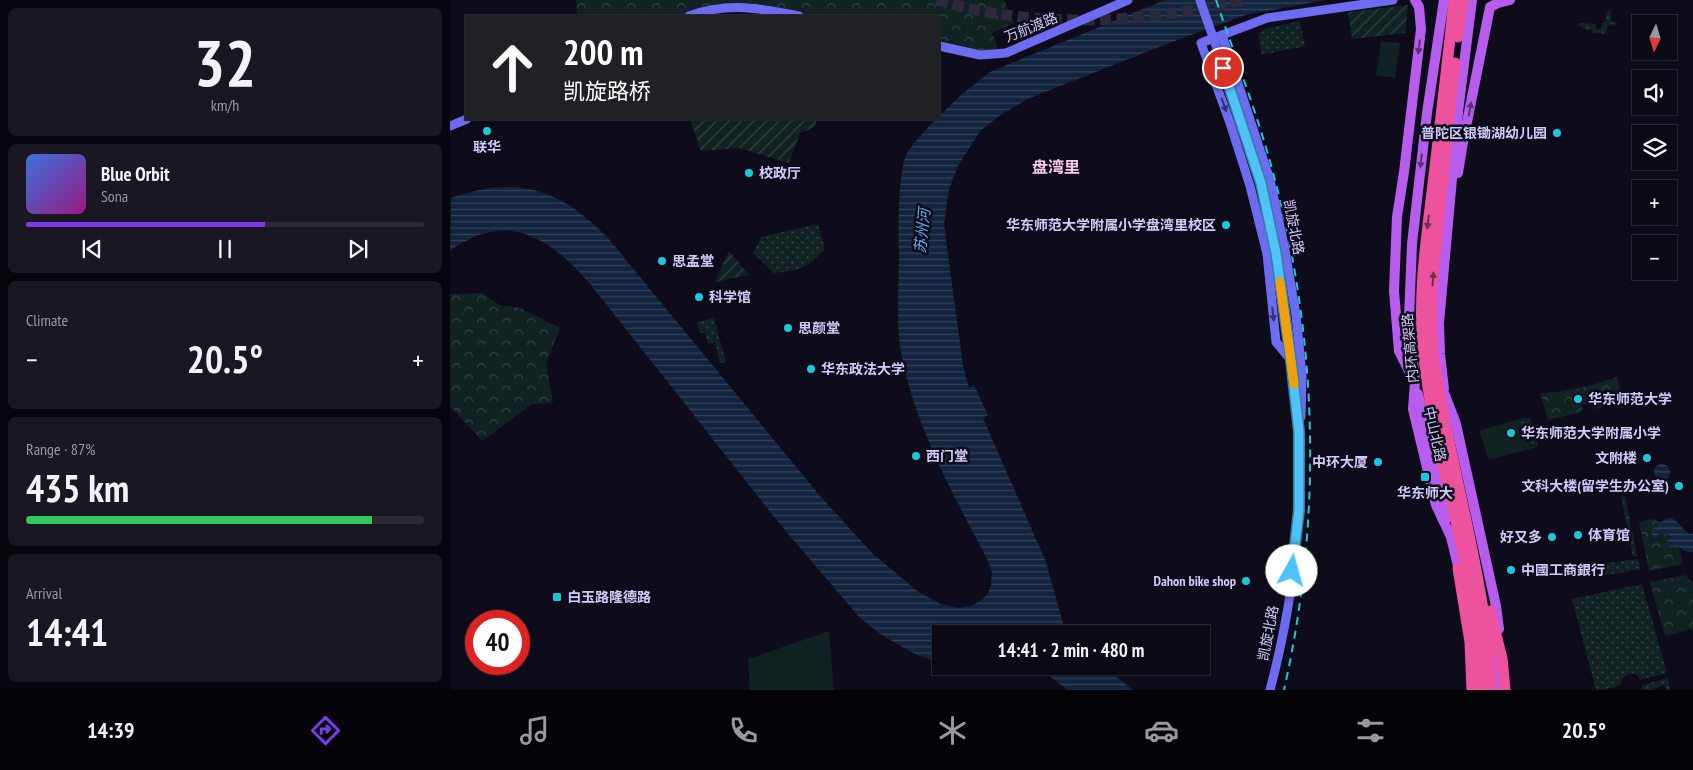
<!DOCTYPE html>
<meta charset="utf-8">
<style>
:root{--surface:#0a0914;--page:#181722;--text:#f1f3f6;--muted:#999aa0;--line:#2a2a34;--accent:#7c3aed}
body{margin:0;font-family:"PT Sans Narrow","Noto Sans SC",sans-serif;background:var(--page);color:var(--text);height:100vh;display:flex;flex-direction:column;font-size:19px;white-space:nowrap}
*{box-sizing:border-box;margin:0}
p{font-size:16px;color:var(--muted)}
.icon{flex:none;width:28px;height:28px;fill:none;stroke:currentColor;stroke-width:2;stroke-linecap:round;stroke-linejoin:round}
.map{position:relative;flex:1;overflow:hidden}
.panel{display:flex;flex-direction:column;gap:8px;padding:8px;background:#06050b;width:450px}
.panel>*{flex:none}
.guide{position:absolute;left:15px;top:15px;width:475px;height:105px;border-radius:0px;box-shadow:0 1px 4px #0004,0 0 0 1px var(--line);background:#202124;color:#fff;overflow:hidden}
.needle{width:32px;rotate:184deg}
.fabs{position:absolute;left:1182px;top:15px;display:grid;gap:10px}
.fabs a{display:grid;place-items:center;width:45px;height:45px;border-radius:0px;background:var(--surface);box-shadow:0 1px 4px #0004,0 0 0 1px var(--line);font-size:25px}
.speed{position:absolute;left:15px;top:610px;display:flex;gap:10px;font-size:25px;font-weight:700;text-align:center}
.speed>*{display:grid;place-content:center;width:65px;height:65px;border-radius:50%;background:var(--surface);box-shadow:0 1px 4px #0004,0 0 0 1px var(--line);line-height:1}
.speed .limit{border:8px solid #d22;background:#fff;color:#111}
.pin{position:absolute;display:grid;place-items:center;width:42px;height:42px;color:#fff;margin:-21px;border:2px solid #fff;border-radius:50%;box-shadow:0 1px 5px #0007}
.me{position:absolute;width:55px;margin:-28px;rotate:7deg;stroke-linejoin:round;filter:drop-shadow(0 0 4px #0008)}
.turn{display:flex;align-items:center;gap:18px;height:105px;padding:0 15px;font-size:22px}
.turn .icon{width:65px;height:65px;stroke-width:2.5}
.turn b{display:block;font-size:35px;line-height:42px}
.big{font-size:38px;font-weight:800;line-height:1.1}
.panel .card{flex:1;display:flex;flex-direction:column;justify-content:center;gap:8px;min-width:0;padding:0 18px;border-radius:8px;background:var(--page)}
.panel .dial{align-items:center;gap:0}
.dial b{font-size:65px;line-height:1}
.song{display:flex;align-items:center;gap:15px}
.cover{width:60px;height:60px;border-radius:8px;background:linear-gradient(135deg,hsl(220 70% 55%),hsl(310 70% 35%))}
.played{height:5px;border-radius:2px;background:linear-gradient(90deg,var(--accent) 60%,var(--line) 60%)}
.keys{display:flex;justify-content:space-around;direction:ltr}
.heat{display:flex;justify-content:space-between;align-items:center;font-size:28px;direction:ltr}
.charge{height:8px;border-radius:4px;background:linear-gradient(90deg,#34c759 87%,var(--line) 0)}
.trip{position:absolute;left:482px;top:625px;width:278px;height:50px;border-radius:0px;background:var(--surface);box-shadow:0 1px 4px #0004,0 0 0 1px var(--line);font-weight:800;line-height:50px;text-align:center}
.menu{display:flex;height:80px;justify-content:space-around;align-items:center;background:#040408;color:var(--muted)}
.menu .icon{width:35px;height:35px}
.menu .active{color:var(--accent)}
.menu b{font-size:22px;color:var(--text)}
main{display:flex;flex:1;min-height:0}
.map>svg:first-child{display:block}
</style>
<main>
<section class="panel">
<div class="card dial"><b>32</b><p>km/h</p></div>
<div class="card">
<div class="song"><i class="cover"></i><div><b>Blue Orbit</b><p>Sona</p></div></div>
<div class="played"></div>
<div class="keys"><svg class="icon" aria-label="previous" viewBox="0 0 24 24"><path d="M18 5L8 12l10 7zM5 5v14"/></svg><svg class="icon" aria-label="pause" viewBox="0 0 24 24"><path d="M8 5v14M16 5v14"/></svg><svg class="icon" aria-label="next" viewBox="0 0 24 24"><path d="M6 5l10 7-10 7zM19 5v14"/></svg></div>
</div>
<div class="card"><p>Climate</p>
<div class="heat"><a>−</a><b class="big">20.5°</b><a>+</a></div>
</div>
<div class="card"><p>Range · 87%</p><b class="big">435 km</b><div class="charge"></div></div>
<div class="card"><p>Arrival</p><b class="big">14:41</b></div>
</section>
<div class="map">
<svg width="1243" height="690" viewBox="0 0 1243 690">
<defs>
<pattern id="grass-dots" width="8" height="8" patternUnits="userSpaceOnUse" patternTransform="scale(1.25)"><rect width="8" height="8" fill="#102322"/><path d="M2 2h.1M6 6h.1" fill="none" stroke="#324243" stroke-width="1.8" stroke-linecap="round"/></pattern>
<pattern id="forest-crowns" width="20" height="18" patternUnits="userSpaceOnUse" patternTransform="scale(1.25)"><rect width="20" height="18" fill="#102322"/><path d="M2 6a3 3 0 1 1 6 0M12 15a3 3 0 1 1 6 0" fill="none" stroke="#324243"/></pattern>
<pattern id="garden-furrows" width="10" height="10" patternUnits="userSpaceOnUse" patternTransform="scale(1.25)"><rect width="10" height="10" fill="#102322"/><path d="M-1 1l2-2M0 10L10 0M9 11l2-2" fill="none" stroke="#324243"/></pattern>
<pattern id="water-rules" width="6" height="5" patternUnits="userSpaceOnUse" patternTransform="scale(1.25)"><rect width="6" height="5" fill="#12243e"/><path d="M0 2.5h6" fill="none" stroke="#33425b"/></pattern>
</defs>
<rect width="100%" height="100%" fill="#0e0c1a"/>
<g fill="url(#grass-dots)">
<path d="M1156 11H1161V22L1168 23 1167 25 1157 26 1156 34 1143 33V31L1133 29V27L1129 26V23L1146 24V29H1151L1152 24 1155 22Z"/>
<path d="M850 21 855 46 812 55 808 34 814 29Z"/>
<path d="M368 224 375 249C356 269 350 270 324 273L303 253 311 237Z"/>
<path d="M264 318 276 362 270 363 265 342 258 344 255 332 250 333 247 322Z"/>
<path d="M1075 420 1078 422 1084 444 1075 448 1068 422Z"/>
<path d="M1171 496H1175L1187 556 1183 557Z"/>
<path d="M1188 559 1190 569 1153 576 1152 574 1157 569V563Z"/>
<path d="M1192 584 1217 673 1190 680 1188 675 1180 673 1172 678 1171 685 1153 690H1146L1122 599Z"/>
<path d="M1218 678 1220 690H1217L1215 685 1205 688V690H1192V685Z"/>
</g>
<g fill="url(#forest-crowns)">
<path d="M126 0H554L564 23 542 33 548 48 529 52 489 43V16H344L281 4 240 16H127Z"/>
<path d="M32 293 50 305 70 308 110 328 96 364 103 403 82 404 32 441 0 406V294Z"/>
<path d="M1167 377 1175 407 1168 409 1165 404 1144 409 1141 403 1132 405V412L1098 420 1090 393C1118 392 1141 386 1167 377Z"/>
<path d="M1203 519 1211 523 1204 528 1208 534 1213 532 1218 534 1220 538 1217 544 1220 547H1229L1233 564 1199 571 1189 522Z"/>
<path d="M1235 575 1243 583V629L1215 636 1200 582Z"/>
</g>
<g fill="url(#garden-furrows)">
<path d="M958 5 955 33 902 39 898 12Z"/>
<path d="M240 119H367L365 127 350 133 339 163 289 148 251 151Z"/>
<path d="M279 251 299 275 265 282Z"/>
</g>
<g fill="#102322" fill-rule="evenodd">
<path d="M931 41 950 43 945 78 926 75Z"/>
<path d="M1073 418H1079L1081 420 1088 444 1087 447 1039 460 1030 434 1031 430ZM1075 420 1078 423 1084 443 1082 446 1075 448 1068 423Z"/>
<path d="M379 631 384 690H300L298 659Z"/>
</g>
<g fill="url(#water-rules)">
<path d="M715 0H875L796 15 714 45 580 98 552 114 530 131 508 166 499 189 494 224 513 366 519 388 524 385 538 415 533 418 596 562 613 623 620 634H491V661L482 660 463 653 430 634 409 617 329 523 141 285C101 238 56 209 0 251L1 198C68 175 109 188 158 238L370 496 423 554 470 593 491 604 509 608 521 606 532 600 538 593 541 584 542 572 537 559C503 494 465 426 451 353 446 325 449 284 449 255 448 232 448 171 457 153 464 142 475 131 484 121L489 119V116L511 95 540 72Z"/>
<circle cx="1212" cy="472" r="8"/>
<path d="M1221 518C1229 521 1232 529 1239 534L1243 533V552H1237L1229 547H1220L1217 544V541L1220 538 1218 534C1212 532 1209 533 1205 538L1202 535 1201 531C1207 525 1213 519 1221 518Z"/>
<path d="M537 666H653L683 690H618L595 673 569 668Z"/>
</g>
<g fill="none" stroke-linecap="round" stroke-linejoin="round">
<path stroke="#2b293c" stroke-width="11" stroke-dasharray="11 5.5" stroke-linecap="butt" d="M487 0C585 30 694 23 793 0"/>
<g stroke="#6d6cf0" stroke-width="9">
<path d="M750 0C771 61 794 121 811 183 823 225 829 269 835 312 840 352 847 392 849 432 853 518 842 607 820 690"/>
<path d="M239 16C277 2 311 8 349 16"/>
<path d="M772 35 820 180 835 250 846 315 852 375 851 417"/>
<path d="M489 46 530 55 556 53 678 0"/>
<path d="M0 126 17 119"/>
<path d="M841 360 826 342 817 254 800 186 780 123 751 43 817 18 943 0"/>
</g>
<g stroke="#b65dee" stroke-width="10">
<path d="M994 0 977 113 962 244 959 318 965 381 963 409 986 505 1001 537 1010 574"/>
<path d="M1008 173 1013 142 1040 7 1048 3 1060 0"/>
<path d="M962 377 949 351 944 291 947 217 954 172 971 29 969 7 965 0"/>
<path d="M994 389 990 354 989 323 1008 112 1022 0"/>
<path d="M968 394 997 518"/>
<path d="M995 395 1006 424 1046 606 1049 629"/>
<path d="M1043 644 1045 659 1047 690"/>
</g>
<g stroke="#ed529f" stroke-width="11">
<path d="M1004 0C998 62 990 123 983 184 976 242 967 300 974 358 983 436 1006 512 1020 588 1026 622 1032 656 1031 690"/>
<path d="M1008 37 1013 0"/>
<path d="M1005 63C1000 111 995 159 990 207 985 257 978 307 984 358 995 437 1017 514 1030 592 1036 625 1041 657 1041 690"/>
<path d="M1008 568 1020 642 1022 690"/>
<path d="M1040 611 1052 658 1055 690"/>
</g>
<path stroke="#17c9d9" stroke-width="2" stroke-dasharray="8 6" stroke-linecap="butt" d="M766 0C783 50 802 100 817 151 868 326 874 512 834 690"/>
</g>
<defs><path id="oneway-solid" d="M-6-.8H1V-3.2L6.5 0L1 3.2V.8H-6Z" transform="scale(1.25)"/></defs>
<g fill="#5a3079">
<use href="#oneway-solid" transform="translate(969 47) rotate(97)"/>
<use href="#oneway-solid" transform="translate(1020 109) rotate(-79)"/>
<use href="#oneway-solid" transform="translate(971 161) rotate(97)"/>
</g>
<g fill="#343270">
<use href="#oneway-solid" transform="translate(774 105) rotate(70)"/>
<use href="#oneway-solid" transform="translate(823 314) rotate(84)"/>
</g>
<g fill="#722c56">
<use href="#oneway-solid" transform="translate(978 222) rotate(97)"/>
<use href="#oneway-solid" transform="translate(983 279) rotate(-86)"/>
</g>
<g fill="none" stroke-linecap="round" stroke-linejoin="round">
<g stroke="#337fa1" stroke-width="12">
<path id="route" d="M773 68 811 183 826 253 841 360 849 432V510L842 571"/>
</g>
<use href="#route" stroke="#4fc3f7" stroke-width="9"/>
<path stroke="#f59e0b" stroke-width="9" d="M830 282 844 384"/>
</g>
<g fill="#17c9d9" stroke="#0e0c1a" stroke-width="2">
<circle cx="37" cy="131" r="5"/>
<circle cx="1107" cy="133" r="5"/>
<circle cx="299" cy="173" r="5"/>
<circle cx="776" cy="225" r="5"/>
<circle cx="212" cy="261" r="5"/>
<circle cx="249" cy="297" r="5"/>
<circle cx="338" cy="328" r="5"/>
<circle cx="361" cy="369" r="5"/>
<circle cx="1128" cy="399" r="5"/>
<circle cx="1061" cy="433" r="5"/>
<circle cx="466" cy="456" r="5"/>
<circle cx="1197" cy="458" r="5"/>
<circle cx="928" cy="462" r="5"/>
<rect x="970" y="472" width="10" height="10" rx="2.5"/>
<circle cx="1229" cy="486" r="5"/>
<circle cx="1128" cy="535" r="5"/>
<circle cx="1102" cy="537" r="5"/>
<circle cx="1061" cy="570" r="5"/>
<circle cx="796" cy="581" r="5"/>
<rect x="102" y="592" width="10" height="10" rx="2.5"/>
</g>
<g text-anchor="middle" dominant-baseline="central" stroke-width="5" stroke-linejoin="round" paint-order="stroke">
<g font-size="14" fill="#cfcbfa" stroke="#0e0c1a">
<text transform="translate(581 27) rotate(-22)">万航渡路</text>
<text transform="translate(844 227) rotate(79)">凯旋北路</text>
<text transform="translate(960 348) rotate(-95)">内环高架路</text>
<text transform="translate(985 434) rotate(77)">中山北路</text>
<text transform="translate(818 633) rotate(-79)">凯旋北路</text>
</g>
<g font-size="14" font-weight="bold" fill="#cfcbfa" stroke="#0e0c1a" text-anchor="start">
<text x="1097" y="133" text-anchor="end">普陀区银锄湖幼儿园</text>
<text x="37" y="147" text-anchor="middle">联华</text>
<text x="309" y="173">校政厅</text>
<text x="766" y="225" text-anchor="end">华东师范大学附属小学盘湾里校区</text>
<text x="222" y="261">思孟堂</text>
<text x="259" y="297">科学馆</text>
<text x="348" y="328">思颜堂</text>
<text x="371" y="369">华东政法大学</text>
<text x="1138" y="399">华东师范大学</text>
<text x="1071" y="433">华东师范大学附属小学</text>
<text x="476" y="456">西门堂</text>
<text x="1187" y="458" text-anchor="end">文附楼</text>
<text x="918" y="462" text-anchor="end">中环大厦</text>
<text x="1219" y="486" text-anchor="end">文科大楼(留学生办公室)</text>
<text x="975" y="493" text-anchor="middle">华东师大</text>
<text x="1138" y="535">体育馆</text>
<text x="1092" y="537" text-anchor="end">好又多</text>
<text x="1071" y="570">中國工商銀行</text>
<text x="786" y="581" text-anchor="end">Dahon bike shop</text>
<text x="117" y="597">白玉路隆德路</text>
</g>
<g font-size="15" font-style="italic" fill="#63b0ef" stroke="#0e0c1a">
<text transform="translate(472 231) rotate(-84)">苏州河</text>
</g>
<g font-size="16" font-weight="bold" fill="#faccea" stroke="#0e0c1a">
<text x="606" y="167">盘湾里</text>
</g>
</g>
</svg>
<div class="fabs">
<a><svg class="needle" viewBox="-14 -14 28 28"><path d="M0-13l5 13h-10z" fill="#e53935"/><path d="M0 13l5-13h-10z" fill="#999aa0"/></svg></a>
<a><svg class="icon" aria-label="sound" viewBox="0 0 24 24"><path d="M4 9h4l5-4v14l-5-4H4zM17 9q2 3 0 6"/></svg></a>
<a><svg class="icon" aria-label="layers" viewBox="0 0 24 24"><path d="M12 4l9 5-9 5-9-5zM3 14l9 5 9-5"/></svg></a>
<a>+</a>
<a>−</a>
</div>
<div class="speed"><div class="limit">40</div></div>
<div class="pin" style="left:773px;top:68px;background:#d93025"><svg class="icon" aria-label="arrive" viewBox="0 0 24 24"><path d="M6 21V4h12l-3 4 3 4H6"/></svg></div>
<svg class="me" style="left:842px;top:571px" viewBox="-20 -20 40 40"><circle r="19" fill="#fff"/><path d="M0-13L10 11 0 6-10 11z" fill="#4fc3f7"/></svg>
<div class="trip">14:41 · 2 min · 480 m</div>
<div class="guide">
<div class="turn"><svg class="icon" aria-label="ahead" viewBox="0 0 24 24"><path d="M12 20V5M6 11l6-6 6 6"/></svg><div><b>200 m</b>凯旋路桥</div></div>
</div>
</div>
</main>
<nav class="menu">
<b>14:39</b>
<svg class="icon active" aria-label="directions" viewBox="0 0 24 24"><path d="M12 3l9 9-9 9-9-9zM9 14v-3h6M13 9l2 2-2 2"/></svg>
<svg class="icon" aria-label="music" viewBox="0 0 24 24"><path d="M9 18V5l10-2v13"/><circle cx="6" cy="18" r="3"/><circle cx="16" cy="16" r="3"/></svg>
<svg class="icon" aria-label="phone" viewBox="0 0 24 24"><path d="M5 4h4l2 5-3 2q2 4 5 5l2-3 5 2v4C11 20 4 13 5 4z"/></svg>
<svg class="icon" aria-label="climate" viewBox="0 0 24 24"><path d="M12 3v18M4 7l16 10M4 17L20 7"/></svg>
<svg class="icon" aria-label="car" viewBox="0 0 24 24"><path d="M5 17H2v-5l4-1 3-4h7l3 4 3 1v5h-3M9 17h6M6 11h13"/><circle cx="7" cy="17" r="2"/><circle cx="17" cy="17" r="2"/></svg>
<svg class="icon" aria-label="filters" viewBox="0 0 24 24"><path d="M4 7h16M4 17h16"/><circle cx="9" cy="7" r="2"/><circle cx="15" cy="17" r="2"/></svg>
<b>20.5°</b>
</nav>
